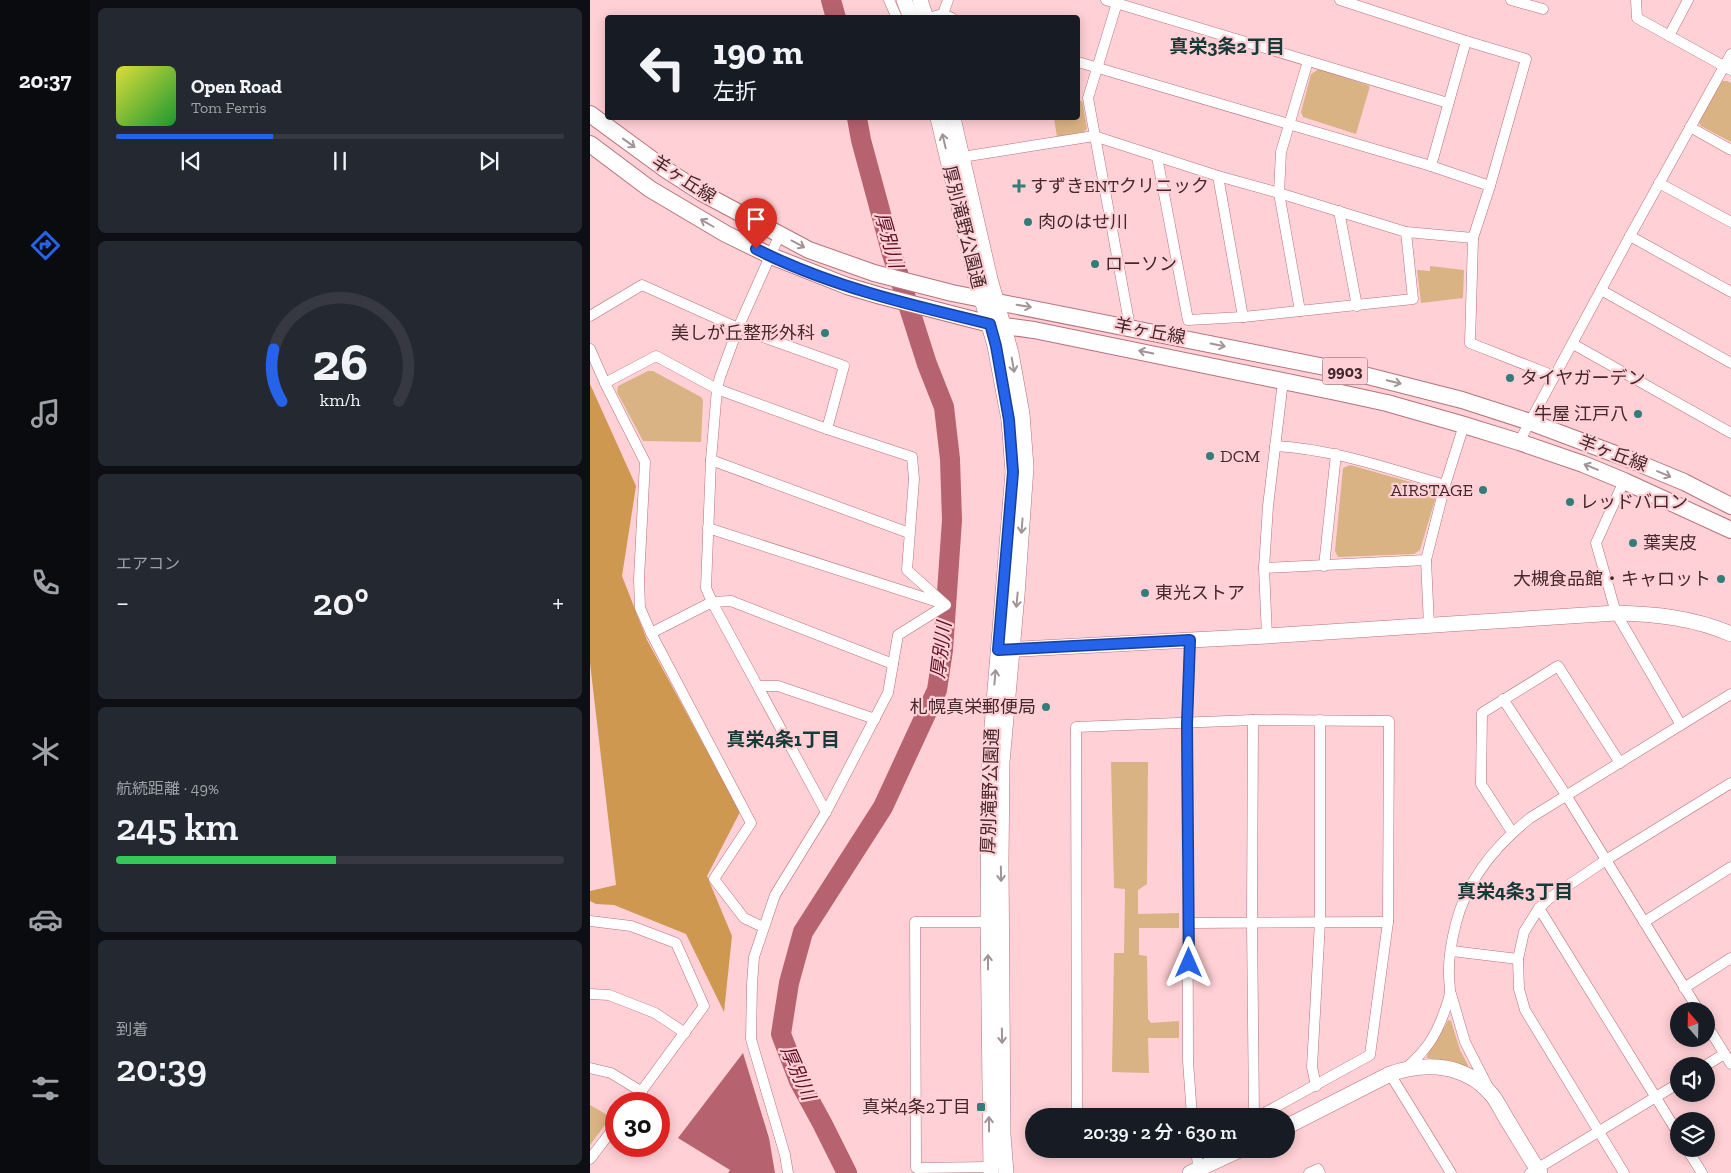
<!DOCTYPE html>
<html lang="ja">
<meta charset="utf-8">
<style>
:root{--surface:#171b24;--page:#242831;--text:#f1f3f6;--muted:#9ea1a6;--line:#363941;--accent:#2563eb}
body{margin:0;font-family:"Zilla Slab","Noto Sans JP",serif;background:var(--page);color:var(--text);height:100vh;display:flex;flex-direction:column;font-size:19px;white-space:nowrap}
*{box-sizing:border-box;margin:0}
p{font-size:16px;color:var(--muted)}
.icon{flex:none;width:28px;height:28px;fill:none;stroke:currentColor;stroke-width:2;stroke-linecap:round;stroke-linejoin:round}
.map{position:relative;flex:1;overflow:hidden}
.panel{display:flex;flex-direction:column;gap:8px;padding:8px;background:#0d0f14;width:500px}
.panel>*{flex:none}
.banner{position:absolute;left:15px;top:15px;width:475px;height:105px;border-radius:5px;box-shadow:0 2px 12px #0003;background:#171b24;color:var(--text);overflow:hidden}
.needle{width:32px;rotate:340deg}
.tools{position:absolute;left:1080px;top:1002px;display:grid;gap:10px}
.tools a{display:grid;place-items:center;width:45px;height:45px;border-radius:50%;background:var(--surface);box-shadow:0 2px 12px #0003;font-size:25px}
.speed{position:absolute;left:15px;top:1092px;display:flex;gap:10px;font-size:25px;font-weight:700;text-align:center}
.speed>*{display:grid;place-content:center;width:65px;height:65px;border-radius:50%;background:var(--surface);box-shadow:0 2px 12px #0003;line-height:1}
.speed .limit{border:8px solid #d22;background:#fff;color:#111}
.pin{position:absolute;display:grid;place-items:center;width:42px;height:42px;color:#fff;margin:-51px -21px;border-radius:50% 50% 50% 0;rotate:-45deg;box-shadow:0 0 5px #0007}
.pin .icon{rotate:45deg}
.me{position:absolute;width:55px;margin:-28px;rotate:0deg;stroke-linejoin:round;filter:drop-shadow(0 0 4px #0008)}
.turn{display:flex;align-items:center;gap:18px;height:105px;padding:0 25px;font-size:22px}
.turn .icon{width:65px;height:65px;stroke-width:2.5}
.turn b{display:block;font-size:35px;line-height:42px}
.big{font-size:38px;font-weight:600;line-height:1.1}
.panel .card{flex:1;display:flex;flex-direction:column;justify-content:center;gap:8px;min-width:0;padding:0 18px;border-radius:8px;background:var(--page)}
.panel .dial{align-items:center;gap:0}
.dial svg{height:130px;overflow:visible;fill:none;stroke:var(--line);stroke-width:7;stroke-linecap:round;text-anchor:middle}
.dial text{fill:var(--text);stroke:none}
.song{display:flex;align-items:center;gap:15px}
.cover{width:60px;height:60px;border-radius:8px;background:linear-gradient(135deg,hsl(60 70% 55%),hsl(130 70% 35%))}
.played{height:5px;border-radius:2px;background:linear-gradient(90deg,var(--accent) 35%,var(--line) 35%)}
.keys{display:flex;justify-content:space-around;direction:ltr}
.heat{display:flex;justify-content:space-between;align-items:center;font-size:28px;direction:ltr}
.charge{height:8px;border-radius:4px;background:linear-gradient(90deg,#34c759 49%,var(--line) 0)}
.trip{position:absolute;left:435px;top:1108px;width:270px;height:50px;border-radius:25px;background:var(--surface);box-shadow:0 2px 12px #0003;font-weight:600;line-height:50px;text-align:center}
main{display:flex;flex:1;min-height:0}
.tab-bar{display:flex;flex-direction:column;width:90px;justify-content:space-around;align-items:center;background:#090b0e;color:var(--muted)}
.tab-bar .icon{width:35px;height:35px}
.tab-bar .on{color:var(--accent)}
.tab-bar b{font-size:22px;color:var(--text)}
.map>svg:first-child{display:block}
</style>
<main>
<nav class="tab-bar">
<b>20:37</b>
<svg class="icon on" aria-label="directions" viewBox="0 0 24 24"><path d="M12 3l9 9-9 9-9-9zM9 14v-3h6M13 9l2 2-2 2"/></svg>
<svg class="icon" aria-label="music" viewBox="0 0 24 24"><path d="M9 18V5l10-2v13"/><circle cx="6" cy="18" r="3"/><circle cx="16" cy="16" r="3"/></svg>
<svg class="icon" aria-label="phone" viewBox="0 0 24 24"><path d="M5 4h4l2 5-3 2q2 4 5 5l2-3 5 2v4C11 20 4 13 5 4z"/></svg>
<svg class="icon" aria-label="climate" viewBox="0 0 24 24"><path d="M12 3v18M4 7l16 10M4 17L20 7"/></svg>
<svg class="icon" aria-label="car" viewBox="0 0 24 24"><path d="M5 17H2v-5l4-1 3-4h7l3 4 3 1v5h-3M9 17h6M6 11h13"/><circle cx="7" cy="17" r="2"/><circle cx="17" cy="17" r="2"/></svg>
<svg class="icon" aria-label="filters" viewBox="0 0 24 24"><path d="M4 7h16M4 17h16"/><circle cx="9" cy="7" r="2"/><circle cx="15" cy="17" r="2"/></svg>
</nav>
<section class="panel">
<div class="card">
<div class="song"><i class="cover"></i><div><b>Open Road</b><p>Tom Ferris</p></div></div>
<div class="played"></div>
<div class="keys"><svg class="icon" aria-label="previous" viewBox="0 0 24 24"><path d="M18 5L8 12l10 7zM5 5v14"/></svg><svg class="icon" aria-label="pause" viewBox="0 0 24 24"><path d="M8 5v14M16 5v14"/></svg><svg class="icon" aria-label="next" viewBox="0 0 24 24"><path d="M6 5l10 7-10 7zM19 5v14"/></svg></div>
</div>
<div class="card dial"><svg viewBox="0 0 100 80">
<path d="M14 69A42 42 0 1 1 86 69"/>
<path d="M14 69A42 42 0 0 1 9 37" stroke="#2563eb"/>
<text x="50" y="56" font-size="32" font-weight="700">26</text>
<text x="50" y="72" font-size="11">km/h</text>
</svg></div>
<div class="card"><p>エアコン</p>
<div class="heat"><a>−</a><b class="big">20°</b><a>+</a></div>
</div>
<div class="card"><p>航続距離 · 49%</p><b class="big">245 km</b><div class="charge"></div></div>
<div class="card"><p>到着</p><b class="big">20:39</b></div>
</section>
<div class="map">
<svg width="1141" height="1173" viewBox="0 0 1141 1173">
<rect width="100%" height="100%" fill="#ffd0d5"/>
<g fill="#dab384">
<path d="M729 69 780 86 766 134 713 117 711 112 721 74Z"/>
<path d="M1132 81H1137L1141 83V142L1111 126 1108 120Z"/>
<path d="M488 100 492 101 497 129 494 132 467 137 464 118H488Z"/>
<path d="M840 266 874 270 873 298 831 303 827 270 840 271Z"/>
<path d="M58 371H63L111 397 113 400 111 442 53 441 27 392 28 386Z"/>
<path d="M760 465 845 489 847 493 830 550 824 554 748 557 745 551 753 468Z"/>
<path d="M521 762H558L557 884 548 890V914L589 913V928H549V955L557 956 558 1019 561 1023 589 1021V1038H558L559 1073 522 1072 524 953H534L535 889 524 888Z"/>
<path d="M858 1020 861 1021 870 1050 878 1065V1068L856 1061 837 1058C837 1050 854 1030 858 1020Z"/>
<path d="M0 1105 21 1117 0 1145Z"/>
</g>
<path fill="#ce9851" d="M0 384 46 486 32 576 57 640 150 812 117 876 142 936 134 1012 96 934 24 905 6 904 0 901V891L26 885 0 663Z"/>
<path fill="#b7626f" d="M153 1053 179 1138 185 1173H138L140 1170 88 1138Z"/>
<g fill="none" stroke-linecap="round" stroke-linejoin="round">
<g stroke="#b7626f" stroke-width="20">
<path d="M241 0 246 18"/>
<path d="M257 1173 232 1123 209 1081 191 1034 199 983 213 932 293 807 347 690 353 650 362 520 360 459 354 407 337 364 301 251 271 140 267 118"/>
</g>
<g stroke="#b8727b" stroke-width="11">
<g id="street">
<path d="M299 0 307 18"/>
<path d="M516 0 858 103"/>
<path d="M750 0 876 41 936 59 900 186"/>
<path d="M921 0 953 9"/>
<path d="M1046 0 1047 18 1141 70"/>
<path d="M527 3 498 98 540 327"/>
<path d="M353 14 358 0"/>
<path d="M338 18 353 14 362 18"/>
<path d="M1079 36 1098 0"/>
<path d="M488 62 841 166 900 186 883 238 880 343 964 376"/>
<path d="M1100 127 1141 150"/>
<path d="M372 157 504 136 628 176 689 193 816 232 883 238"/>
<path d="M567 157 598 320 653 317 823 299 816 232"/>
<path d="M841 166 876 41"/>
<path d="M628 176 653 317"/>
<path d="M1069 183 1141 222"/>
<path d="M749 211 767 306"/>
<path d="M190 234 148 328 130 377 127 389 121 460 116 588 122 602 236 812"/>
<path d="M1040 236 1141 292"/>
<path d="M1011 290 1141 363"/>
<path d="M710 311 689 193 691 152 718 61"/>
<path d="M0 316 52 285 148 328 254 366 237 429"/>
<path d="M983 344 1141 433"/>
<path d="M0 349 15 383 55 462 49 579 50 608 61 633 161 823 124 879 154 918 173 927"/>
<path d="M15 383 66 356 127 389 237 429 322 457 324 479 317 570 356 605 308 635 298 693 236 812 185 895 164 957 162 984 161 1039 195 1155 198 1173"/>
<path d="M929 442 1040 236 1141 54"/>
<path d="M685 446C743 449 799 469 855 485"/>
<path d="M121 460 319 533"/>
<path d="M1034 481 1006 543 1026 613 1091 725"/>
<path d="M118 528 351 603"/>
<path d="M734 566 746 454"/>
<path d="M674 568 836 560"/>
<path d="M839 625 836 560 855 485 874 425"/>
<path d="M61 633 122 602 141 601 303 664"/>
<path d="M677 636 674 568 678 506 693 381"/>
<path d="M600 641 597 723 598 1061 602 1116"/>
<path d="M168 686H188L285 719"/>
<path d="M913 699 976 795 1109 1011"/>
<path d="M663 720 662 922 664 1116"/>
<path d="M922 832 891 784 892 713 968 666 1030 763"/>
<path d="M949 908 1089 1135"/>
<path d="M0 921 41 926 86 943 114 1006 42 1104"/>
<path d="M398 922H325L326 1168 401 1167"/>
<path d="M1054 922 1141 867"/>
<path d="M599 923 798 922"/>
<path d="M862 951 928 959"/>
<path d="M1094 988 1141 958"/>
<path d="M0 994 19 995 65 1013 95 1033"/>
<path d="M861 994 875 1042 898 1087"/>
<path d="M1116 1024 1141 1064"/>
<path d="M1115 1066 1134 1054"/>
<path d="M0 1068 21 1073 52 1092"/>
<path d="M815 1069C836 1051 846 1036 855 1010 857 1004 860 997 860 991 860 986 859 981 859 976 858 959 862 939 866 923 877 880 906 845 940 818L1141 694"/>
<path d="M800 1074 861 1173"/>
<path d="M726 1086 722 1067 730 922V720"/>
<path d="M526 1116 487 1114 486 727 663 720 799 721 798 922 780 1055 669 1116"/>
<path d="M606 1149 609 1173"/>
<path d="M1097 1149 1112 1173"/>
<path d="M0 1159 26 1125"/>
<path d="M719 1173 728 1169 730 1173"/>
<path d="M940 1173 1089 1083"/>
<path d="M1034 1173 935 1010 929 989 928 959 934 932 949 908 961 897 1016 860 1141 783"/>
</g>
</g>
<g stroke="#b8727b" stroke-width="16">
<g id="secondary">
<path d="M314 0 321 18"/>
<path d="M330 0 336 18"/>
<path d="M348 118 385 275 405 346 419 420 423 472 399 763 398 922 401 1173"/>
<path d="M363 118 400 279 421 353 432 414 436 467 427 595 412 762 411 862 413 1135 416 1173"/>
<path d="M414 650 677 636 1026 613C1066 614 1104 618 1141 634"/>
<path d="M696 1127 800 1074C836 1061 876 1064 902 1095 907 1101 911 1110 916 1118 927 1136 938 1155 950 1173"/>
<path d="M600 1173 652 1149"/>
</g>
</g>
<g stroke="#b8727b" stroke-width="18">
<g id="primary">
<path d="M0 114 75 169 112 193 219 250 284 273 362 293 770 374 872 400 940 422 1036 458 1094 482 1141 506"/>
<path d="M0 144 60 189 136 234 181 256 257 286 291 296 400 324 444 330 751 393 797 403 874 425 929 442 993 464 1034 481 1141 530"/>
</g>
</g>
<use href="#street" stroke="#fff" stroke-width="10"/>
<use href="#secondary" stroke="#fff" stroke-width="15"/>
<use href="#primary" stroke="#fff" stroke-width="16"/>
</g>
<defs><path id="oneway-shaft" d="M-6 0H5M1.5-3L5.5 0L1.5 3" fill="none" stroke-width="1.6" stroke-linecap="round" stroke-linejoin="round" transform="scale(1.25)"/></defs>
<g stroke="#a29496">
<use href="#oneway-shaft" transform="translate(354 141) rotate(-103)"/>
<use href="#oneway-shaft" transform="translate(39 143) rotate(36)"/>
<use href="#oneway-shaft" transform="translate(117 223) rotate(-150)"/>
<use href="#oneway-shaft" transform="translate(208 244) rotate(28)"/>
<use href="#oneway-shaft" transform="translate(434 306) rotate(10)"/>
<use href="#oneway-shaft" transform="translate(628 345) rotate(11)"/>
<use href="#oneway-shaft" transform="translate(556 352) rotate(-168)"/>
<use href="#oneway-shaft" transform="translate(423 365) rotate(80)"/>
<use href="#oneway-shaft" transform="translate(804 382) rotate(14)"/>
<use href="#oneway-shaft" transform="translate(1001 467) rotate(-158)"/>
<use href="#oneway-shaft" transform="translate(1074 474) rotate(23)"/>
<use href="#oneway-shaft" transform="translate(432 526) rotate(94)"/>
<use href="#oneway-shaft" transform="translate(427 600) rotate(95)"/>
<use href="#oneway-shaft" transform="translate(405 677) rotate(-85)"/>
<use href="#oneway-shaft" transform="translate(411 874) rotate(89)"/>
<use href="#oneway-shaft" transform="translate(398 962) rotate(-90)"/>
<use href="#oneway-shaft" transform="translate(412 1036) rotate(89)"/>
<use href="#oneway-shaft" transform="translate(399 1124) rotate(-90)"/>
</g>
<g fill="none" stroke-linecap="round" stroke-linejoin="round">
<g stroke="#184099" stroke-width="12">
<path id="route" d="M166 249C239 286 320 305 400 324L406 346 419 420 423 472 408 650 600 640 597 724 599 963"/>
</g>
<use href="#route" stroke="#2563eb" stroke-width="9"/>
</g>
<g fill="#337c79" stroke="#ffd0d5" stroke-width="2">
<path d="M426.5 178.5h5v5h5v5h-5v5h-5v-5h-5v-5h5z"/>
<circle cx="438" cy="222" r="5"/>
<circle cx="505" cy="264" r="5"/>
<circle cx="235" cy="333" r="5"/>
<circle cx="920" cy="378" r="5"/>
<circle cx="1048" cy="414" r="5"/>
<circle cx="620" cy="456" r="5"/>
<circle cx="893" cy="490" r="5"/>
<circle cx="980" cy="502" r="5"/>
<circle cx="1043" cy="543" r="5"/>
<circle cx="1131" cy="579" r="5"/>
<circle cx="555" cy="593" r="5"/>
<circle cx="456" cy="707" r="5"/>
<rect x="386" y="1102" width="10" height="10" rx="2.5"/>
</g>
<g text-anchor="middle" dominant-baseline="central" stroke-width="4.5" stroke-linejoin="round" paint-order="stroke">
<rect fill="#ffd0d5" stroke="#7d5a5f" stroke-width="1" x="732.5" y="357.5" width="45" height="27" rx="4"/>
<g font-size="16" font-weight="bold" fill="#45282c">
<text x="755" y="371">9903</text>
</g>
<g font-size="18" fill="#45282c" stroke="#ffd0d5">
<text transform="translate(94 179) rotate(33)">羊ヶ丘線</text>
<text transform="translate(374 227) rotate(76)">厚別滝野公園通</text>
<text transform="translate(560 331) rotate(11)">羊ヶ丘線</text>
<text transform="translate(1023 453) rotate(21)">羊ヶ丘線</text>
<text transform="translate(400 791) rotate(-88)">厚別滝野公園通</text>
</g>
<g font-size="18" fill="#45282c" stroke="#ffd0d5" text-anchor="start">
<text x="440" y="186">すずきENTクリニック</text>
<text x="448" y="222">肉のはせ川</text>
<text x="515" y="264">ローソン</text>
<text x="225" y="333" text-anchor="end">美しが丘整形外科</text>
<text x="930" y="378">タイヤガーデン</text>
<text x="1038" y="414" text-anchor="end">牛屋 江戸八</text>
<text x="630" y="456">DCM</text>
<text x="883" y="490" text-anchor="end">AIRSTAGE</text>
<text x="990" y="502">レッドバロン</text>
<text x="1053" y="543">葉実皮</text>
<text x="1121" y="579" text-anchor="end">大槻食品館・キャロット</text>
<text x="565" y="593">東光ストア</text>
<text x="446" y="707" text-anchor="end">札幌真栄郵便局</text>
<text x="381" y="1107" text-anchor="end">真栄4条2丁目</text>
</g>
<g font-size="19" font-weight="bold" fill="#173938" stroke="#ffd0d5">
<text x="637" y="46">真栄3条2丁目</text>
<text x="193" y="739">真栄4条1丁目</text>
<text x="925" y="891">真栄4条3丁目</text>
</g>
<g font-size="19" font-style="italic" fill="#5f1024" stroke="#ffd0d5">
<text transform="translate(299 240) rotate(74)">厚別川</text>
<text transform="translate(351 650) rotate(-83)">厚別川</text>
<text transform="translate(208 1073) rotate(66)">厚別川</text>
</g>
</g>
</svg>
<div class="tools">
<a><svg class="needle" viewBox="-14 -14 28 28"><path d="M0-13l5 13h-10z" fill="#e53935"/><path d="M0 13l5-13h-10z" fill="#9ea1a6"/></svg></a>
<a><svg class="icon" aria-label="sound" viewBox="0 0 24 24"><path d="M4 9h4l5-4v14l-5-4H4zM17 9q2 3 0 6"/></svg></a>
<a><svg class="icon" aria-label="layers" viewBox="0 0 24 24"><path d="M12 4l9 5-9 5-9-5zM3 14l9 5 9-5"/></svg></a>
</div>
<div class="speed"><div class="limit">30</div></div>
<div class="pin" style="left:166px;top:249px;background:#d93025"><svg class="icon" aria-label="arrive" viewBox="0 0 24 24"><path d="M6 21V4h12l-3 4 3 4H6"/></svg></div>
<svg class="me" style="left:599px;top:963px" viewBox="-20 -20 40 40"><path d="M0-17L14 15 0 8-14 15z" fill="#2563eb" stroke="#fff" stroke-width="4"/></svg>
<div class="trip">20:39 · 2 分 · 630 m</div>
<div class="banner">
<div class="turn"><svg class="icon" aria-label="left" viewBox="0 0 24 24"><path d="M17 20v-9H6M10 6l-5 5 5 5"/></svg><div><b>190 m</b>左折</div></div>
</div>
</div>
</main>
